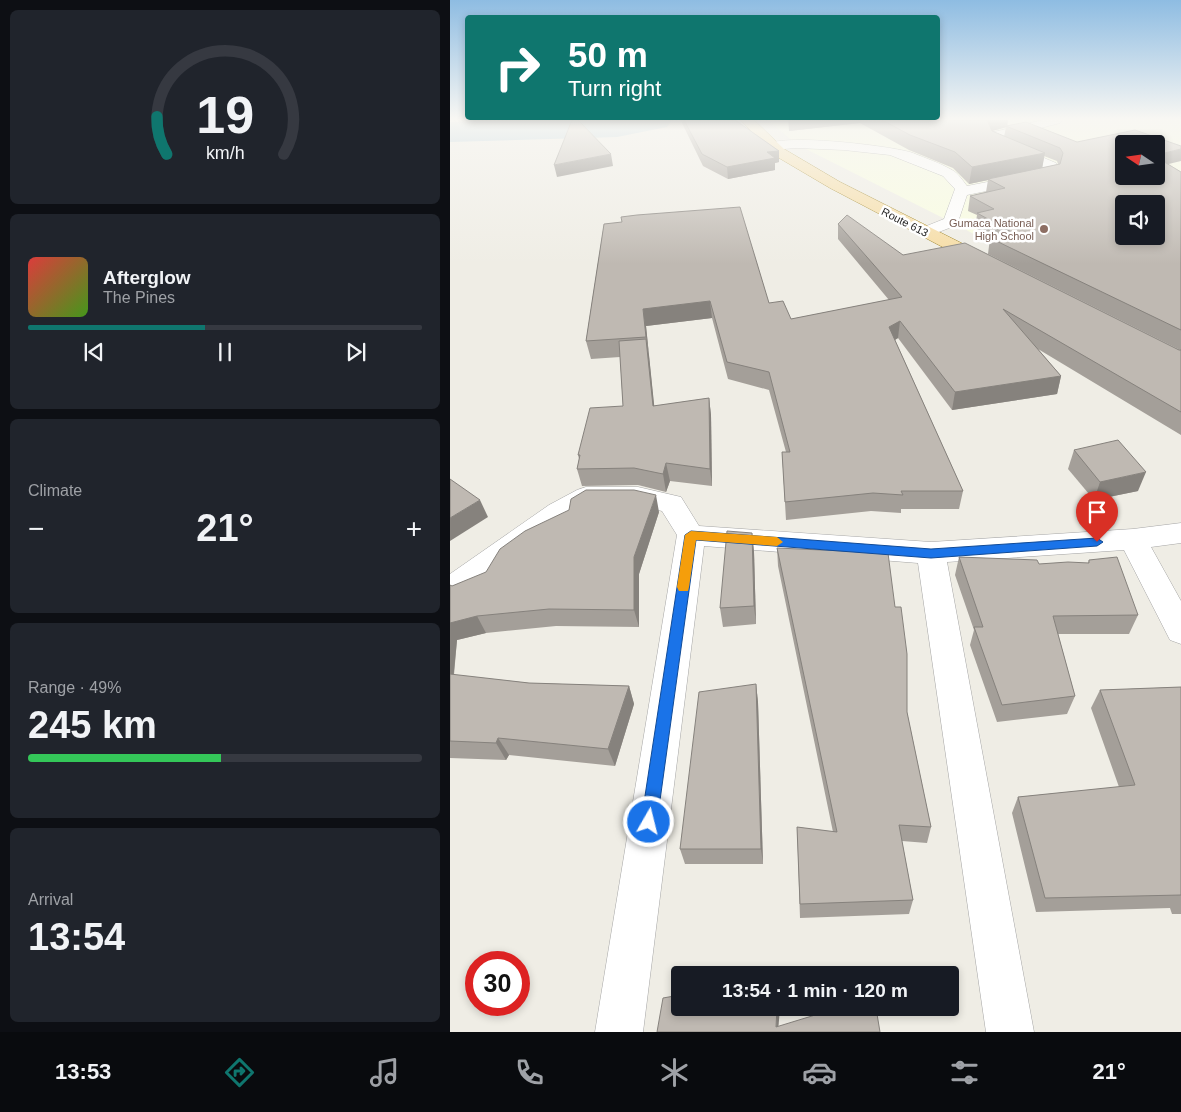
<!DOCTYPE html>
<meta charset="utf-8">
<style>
:root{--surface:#171b24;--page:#20242c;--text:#f1f3f6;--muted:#9ea1a6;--line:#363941;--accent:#0f766e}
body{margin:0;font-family:Helvetica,sans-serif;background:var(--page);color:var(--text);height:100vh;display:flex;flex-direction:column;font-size:19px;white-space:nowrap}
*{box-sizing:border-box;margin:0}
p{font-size:16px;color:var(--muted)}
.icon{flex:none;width:28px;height:28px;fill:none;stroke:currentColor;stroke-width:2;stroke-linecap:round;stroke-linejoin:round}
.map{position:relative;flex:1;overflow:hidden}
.sheet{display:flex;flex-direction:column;gap:10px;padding:10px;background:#0d0f14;width:450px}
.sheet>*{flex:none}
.banner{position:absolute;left:15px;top:15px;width:475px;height:105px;border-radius:5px;box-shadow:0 2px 8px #0003;background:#0f766e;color:#fff;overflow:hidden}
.needle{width:32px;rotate:283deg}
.controls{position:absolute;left:665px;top:135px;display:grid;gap:10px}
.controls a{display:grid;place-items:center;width:50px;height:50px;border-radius:5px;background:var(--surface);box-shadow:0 2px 8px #0003;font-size:25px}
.speed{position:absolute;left:15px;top:951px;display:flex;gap:10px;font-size:25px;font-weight:700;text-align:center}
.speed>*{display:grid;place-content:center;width:65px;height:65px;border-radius:50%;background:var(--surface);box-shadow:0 2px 8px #0003;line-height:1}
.speed .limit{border:8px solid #d22;background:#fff;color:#111}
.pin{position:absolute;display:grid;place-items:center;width:42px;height:42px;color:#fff;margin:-51px -21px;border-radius:50% 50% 50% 0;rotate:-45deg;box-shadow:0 0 5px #0007}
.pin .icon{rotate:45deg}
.me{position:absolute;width:55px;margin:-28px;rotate:8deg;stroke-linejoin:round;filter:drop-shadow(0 0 4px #0008)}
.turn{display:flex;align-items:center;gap:18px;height:105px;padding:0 20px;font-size:22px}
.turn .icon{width:65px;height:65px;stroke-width:2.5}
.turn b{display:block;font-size:35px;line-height:42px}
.big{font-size:38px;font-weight:600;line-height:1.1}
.sheet .tile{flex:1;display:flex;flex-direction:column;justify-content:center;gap:8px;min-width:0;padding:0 18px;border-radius:8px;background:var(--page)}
.sheet .dial{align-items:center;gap:0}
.dial svg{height:130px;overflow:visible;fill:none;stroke:var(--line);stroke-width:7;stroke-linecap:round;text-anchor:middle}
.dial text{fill:var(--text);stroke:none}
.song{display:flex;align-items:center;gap:15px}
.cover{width:60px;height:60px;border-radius:8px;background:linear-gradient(135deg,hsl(0 70% 55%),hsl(100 70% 35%))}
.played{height:5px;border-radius:2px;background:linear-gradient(90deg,var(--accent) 45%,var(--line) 45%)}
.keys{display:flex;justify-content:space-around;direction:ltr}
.heat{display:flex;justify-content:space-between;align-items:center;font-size:28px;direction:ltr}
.charge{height:8px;border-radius:4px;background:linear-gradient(90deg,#34c759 49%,var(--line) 0)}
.trip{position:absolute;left:221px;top:966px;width:288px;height:50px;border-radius:5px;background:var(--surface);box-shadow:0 2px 8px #0003;font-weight:600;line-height:50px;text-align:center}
.tabs{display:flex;height:80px;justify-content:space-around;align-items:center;background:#090b0e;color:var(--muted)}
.tabs .icon{width:35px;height:35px}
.tabs .current{color:var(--accent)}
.tabs b{font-size:22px;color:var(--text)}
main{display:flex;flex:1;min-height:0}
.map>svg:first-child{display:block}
</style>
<main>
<section class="sheet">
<div class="tile dial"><svg viewBox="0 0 100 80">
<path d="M14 69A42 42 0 1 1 86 69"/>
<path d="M14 69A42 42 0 0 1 8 46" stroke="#0f766e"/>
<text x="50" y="56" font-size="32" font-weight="700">19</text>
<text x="50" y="72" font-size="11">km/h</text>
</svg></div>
<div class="tile">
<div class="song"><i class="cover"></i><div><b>Afterglow</b><p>The Pines</p></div></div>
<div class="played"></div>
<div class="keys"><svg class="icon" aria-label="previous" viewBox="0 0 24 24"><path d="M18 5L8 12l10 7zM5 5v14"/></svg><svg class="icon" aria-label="pause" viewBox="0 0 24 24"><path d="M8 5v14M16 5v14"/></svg><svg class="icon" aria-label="next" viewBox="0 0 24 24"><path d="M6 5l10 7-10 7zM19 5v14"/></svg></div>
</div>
<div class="tile"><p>Climate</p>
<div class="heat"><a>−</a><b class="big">21°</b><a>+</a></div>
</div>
<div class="tile"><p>Range · 49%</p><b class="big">245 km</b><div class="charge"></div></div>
<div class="tile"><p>Arrival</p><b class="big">13:54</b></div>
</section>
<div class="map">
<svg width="731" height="1032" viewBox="0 0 731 1032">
<rect width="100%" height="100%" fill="#efede5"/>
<path fill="#f9fde0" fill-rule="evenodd" d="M318 120H731V343L501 222 346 144ZM674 144H706V176H674ZM674 204H706V236H674Z"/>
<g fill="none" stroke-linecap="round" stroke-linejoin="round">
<path fill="#a8c8d9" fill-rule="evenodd" d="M90 120H222L217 127 167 137 0 142V122Z"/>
<g stroke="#a5a5a5" stroke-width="1">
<g id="minor">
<path d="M593 120H612L610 123 551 138V140L606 163 608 166 605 177 517 195 507 225 481 235H469L467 232 469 229 494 219 505 189 493 176 440 155 394 150 346 148 322 150 315 146C327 132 443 146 463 153 475 158 490 163 502 170 508 173 513 181 517 186L593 171 594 168 540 145 538 136 540 133Z"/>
<path d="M136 487H188L231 497 249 526 481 542 683 529 731 523V543L701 547 731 601V644L720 640 674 550 497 562 584 1032H536L468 563 254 546 193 1032H145L227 535 212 511 188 505H141L119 519 11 598 0 602V574L99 505 127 490Z"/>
</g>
</g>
<g stroke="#8f730a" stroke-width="1">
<path id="major" d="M291 120H304L334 149 390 182 541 258 544 262 541 266 535 267 529 266 380 188 324 155Z"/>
</g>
<use href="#minor" fill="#fff" fill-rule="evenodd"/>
<use href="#major" fill="#f6dca3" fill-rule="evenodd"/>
</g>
<g fill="#a49f99" fill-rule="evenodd">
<path d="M231 120H285L329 151V162L325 163V170L278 179 253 166 232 123Z"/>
<path d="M338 120H558L557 126 627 142 718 164 731 172V435L588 349 611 376 607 394 502 410 448 338 445 340 513 491 509 509H451V513L421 511 336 520 332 452H336L319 390 278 379 262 318 196 326 204 406 259 398 261 415 262 486 220 481 216 492 188 485 132 486 127 469 129 459 128 455 173 406 170 357 141 359 136 341 154 224 319 303 341 319 439 300 388 239V224L453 255 730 350 538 254 540 238H543L525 228 527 215 518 211 520 196 536 192 538 180 519 184 503 168 459 150 410 123 339 131ZM556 127 554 137 542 131ZM594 156 607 161 608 164 592 168Z"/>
<path d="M624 450 688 491 644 500 618 469Z"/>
<path d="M209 512 189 574V627L106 626 36 633 7 640 4 675 79 683 179 686 184 704 165 766 59 755 56 760 0 758V585L2 586Z"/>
<path d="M302 533 304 552 306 624 273 627 270 608Z"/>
<path d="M327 548 457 712 481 827 477 843 452 841 463 900 459 914 350 918 347 827 383 832 328 566Z"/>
<path d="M509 557 589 564 638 563 639 560 688 615 679 634H608L625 696 617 714 547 722 520 645 524 630 505 575Z"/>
<path d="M306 684 308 702 313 864H235L230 849Z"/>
<path d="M731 687V914H722L720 908 586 912 562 813 568 797 669 787 641 708 650 690Z"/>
</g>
<g fill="#86827d">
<path d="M339 120H411L410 123 339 131Z"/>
<path d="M539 120H558L557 127 538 132V122Z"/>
<path d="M731 149V161L706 167V155Z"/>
<path d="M329 151V162L325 163V170L278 179 277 167 317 152Z"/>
<path d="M595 153 592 169 538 179V180L519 184 522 167Z"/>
<path d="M161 154 163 166 107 177 104 165Z"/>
<path d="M260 301 262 318 196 326 199 355 196 337 193 309Z"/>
<path d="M450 321 448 338 438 344 439 327Z"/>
<path d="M196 339 199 355 206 423 203 406Z"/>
<path d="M611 376 607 394 502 410 505 392Z"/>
<path d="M259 398 261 415 262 486 260 469Z"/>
<path d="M216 463 220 481 216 492 213 474Z"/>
<path d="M696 472 688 491 644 500 650 482Z"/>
<path d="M206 495 209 512 189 574V627L184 610V557Z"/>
<path d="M30 500 38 517 0 541V518Z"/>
<path d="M302 533 304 552 306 624 304 606Z"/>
<path d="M27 616 36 633 7 640 2 691 0 692V623Z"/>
<path d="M306 684 308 702 313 864 311 849Z"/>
<path d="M179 686 184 704 165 766 158 749Z"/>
<path d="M48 738 59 755 56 760 46 743Z"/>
<path d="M327 1008H330L328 1032 326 1027Z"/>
</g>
<g fill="#bfb9b2" stroke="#86827d" fill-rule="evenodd">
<path d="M122 120H128L161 154 104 165Z"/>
<path d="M234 120H285L329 151 317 152 325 158 277 167 252 154Z"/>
<path d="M432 120H539L538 122 542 131 595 153 522 167 505 152 460 135Z"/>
<path d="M576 122 627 142 685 130 731 146V149L706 155V144H674V176H706V157L731 172V330L540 238 565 234 527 213 544 209 520 196 555 188 538 179 610 164 613 153 610 148 556 126ZM674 204H706V236H674Z"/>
<path d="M290 207 319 303 333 301 341 319 452 297 388 224 397 215 453 255 515 243 729 350H731V412L553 309 611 376 505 392 450 321 439 327 513 491H451L453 495 423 493 335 502 332 452H340L319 372 277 362 260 301 193 309 196 337 136 341 154 224 172 222 171 217 187 215Z"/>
<path d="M196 339 203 406 259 398 260 469 216 463 213 474 184 468 127 469 130 455H128L140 408 173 406 169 341Z"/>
<path d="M668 440 696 472 650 482 624 450Z"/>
<path d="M0 479 30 500 0 518Z"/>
<path d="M136 490H184L206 495 184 557V610L99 609 27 616 0 623V585L2 586 36 572 50 549 75 531 119 510 121 499Z"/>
<path d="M277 531 302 533 304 606 270 608Z"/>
<path d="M327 548 438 553 445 607H451L457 654V712L481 827 449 825 463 900 350 904 347 827 387 832Z"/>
<path d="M509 557 587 560 589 564 618 562 639 563V560L667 557 688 615 603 616 625 696 552 705 524 627H533Z"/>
<path d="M0 674 79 683 179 686 158 749 48 738 46 743 0 741Z"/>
<path d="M306 684 311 849H230L249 692Z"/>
<path d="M731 687V895L595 898 568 797 685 785 650 690Z"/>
<path d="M230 995V1008H327L326 1027 388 1008H426L430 1032H207L213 998Z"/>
</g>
<linearGradient id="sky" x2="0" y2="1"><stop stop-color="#8ebce2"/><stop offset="0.45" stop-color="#f8f7f3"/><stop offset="1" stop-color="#f8f7f3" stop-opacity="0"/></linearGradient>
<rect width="731" height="264" fill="url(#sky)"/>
<path fill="#1a73e8" stroke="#114b97" d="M241 531 481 549 647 538 653 542 647 546 481 558 246 540 207 822 205 828 199 830 193 828 191 822 235 535Z"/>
<path fill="#f59e0b" d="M241 531 327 537 333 542 327 546 246 540 239 587 238 591H229L227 587 235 535Z"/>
<circle fill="#8d6e63" stroke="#fff" stroke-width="2" cx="594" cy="229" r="5"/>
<g text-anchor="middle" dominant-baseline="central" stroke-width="5" stroke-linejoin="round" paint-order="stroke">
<g font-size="11" fill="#1e1e1e" stroke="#fff">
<text transform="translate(455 222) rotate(27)">Route 613</text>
</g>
<g font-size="11" fill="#785e54" stroke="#fff" text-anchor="end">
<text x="584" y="223">Gumaca National<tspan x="584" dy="13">High School</tspan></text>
</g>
</g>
</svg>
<div class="controls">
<a><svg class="needle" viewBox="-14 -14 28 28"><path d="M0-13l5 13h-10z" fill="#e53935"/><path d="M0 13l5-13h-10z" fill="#9ea1a6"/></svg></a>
<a><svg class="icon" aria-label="sound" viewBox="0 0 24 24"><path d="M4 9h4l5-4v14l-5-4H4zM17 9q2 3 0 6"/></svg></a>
</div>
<div class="speed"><div class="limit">30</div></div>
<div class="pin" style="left:647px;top:542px;background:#d93025"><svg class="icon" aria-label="arrive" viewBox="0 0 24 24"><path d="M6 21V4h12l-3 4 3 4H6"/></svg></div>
<svg class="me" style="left:199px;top:822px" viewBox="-20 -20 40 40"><circle r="17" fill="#1a73e8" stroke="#fff" stroke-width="3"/><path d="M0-11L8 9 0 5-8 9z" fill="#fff"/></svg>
<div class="trip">13:54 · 1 min · 120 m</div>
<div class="banner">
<div class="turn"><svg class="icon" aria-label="right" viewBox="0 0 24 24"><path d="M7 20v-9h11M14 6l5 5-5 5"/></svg><div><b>50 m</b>Turn right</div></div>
</div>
</div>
</main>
<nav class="tabs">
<b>13:53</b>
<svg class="icon current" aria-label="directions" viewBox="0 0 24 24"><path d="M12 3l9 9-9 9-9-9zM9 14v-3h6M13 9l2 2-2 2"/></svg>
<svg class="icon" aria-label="music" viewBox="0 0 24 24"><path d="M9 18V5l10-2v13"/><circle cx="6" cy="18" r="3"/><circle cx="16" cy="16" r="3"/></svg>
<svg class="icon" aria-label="phone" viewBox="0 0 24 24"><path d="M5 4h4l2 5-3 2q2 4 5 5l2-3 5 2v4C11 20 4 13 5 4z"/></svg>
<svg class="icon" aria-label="climate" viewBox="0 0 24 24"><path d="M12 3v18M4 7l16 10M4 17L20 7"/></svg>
<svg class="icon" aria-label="car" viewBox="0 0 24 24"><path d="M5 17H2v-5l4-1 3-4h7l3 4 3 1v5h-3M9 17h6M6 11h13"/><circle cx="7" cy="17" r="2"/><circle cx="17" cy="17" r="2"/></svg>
<svg class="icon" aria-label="filters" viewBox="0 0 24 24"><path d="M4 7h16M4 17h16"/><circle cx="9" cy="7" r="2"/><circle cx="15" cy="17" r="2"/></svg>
<b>21°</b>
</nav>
